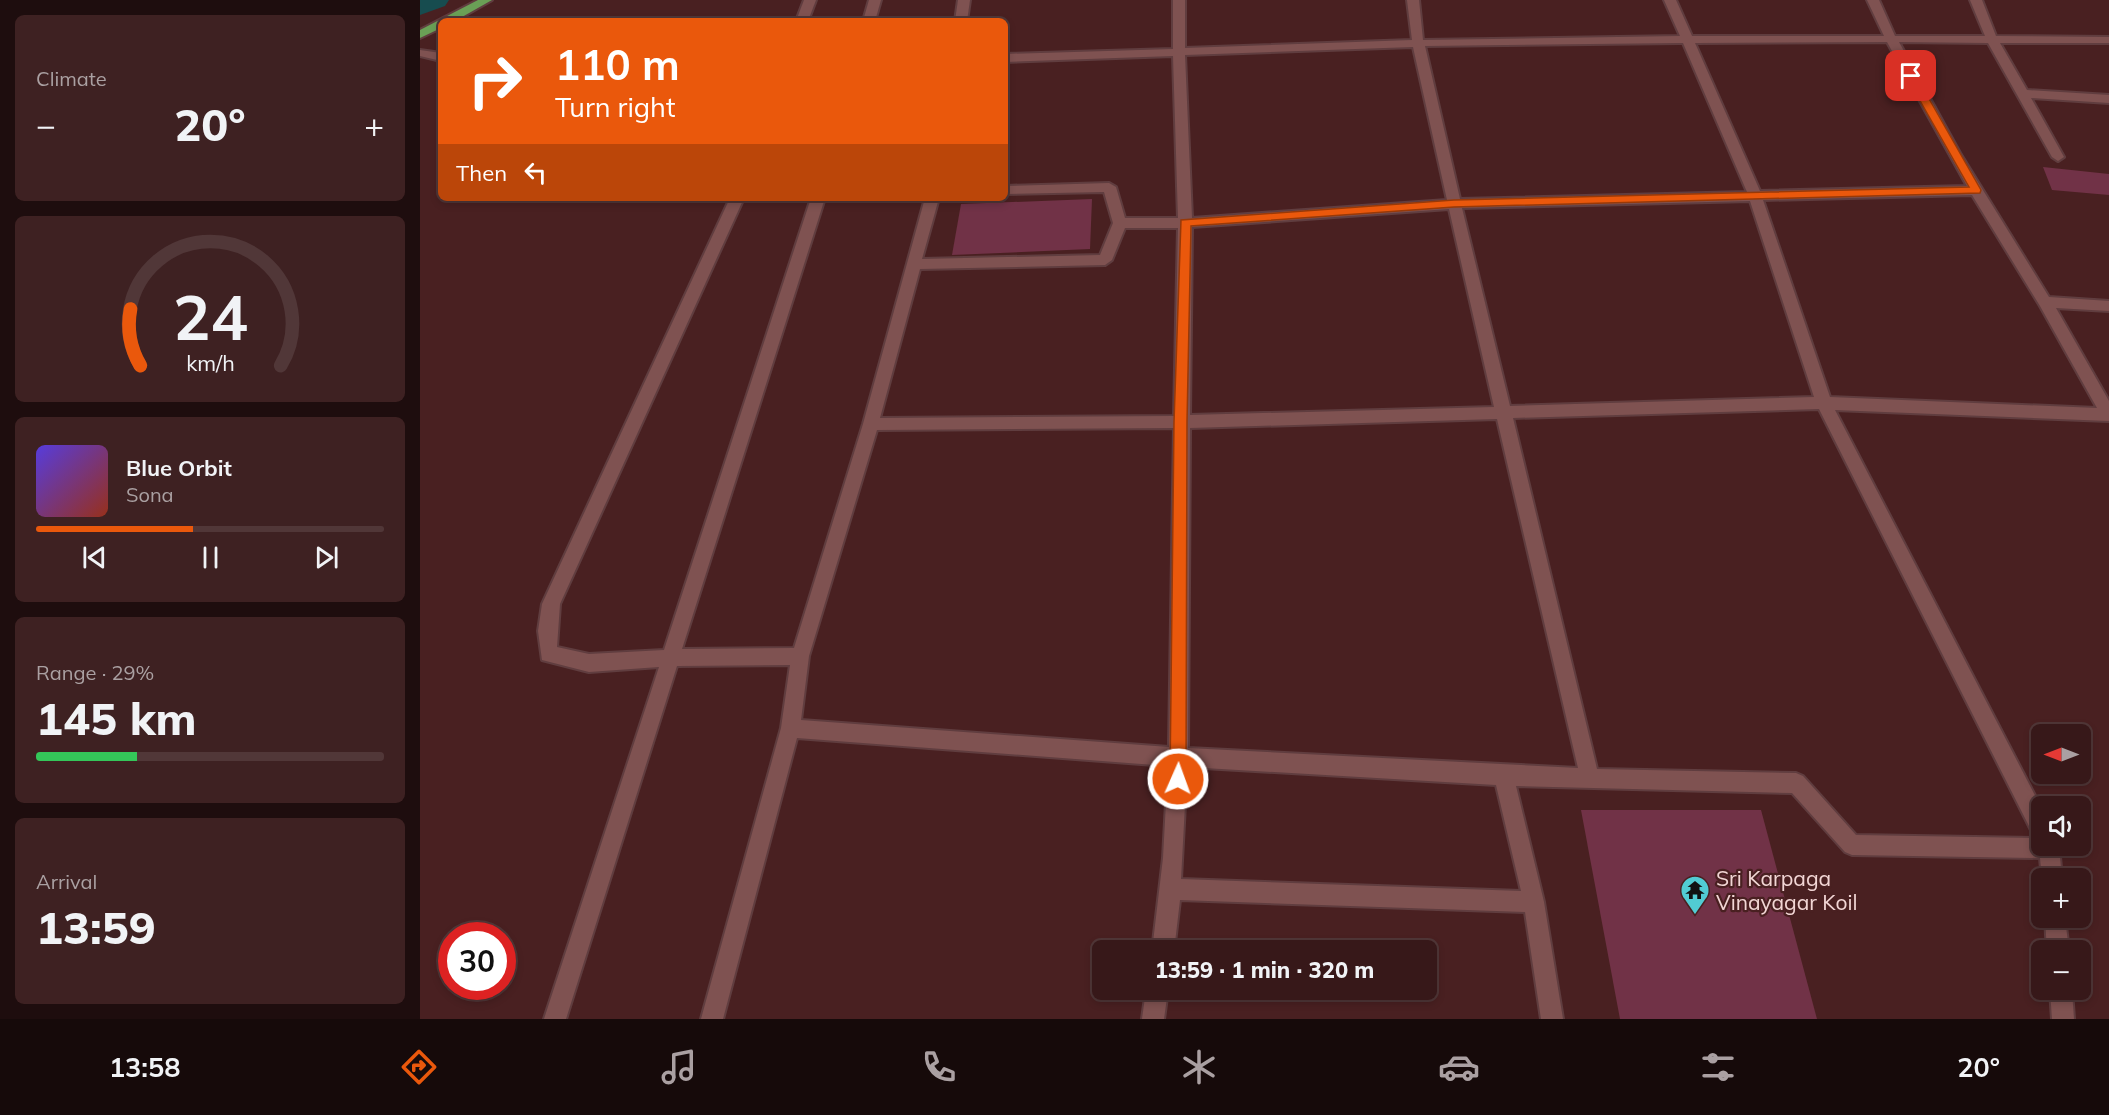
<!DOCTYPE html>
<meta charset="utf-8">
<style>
:root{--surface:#371819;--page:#3e2122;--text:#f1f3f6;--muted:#aaa0a2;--line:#513738;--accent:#ea580c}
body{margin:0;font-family:Mulish,sans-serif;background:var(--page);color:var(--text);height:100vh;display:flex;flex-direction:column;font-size:22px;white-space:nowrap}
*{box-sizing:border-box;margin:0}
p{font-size:20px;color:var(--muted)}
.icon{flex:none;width:33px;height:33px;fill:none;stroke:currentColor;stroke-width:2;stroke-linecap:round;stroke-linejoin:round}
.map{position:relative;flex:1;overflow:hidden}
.sheet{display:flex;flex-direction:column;gap:15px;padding:15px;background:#1e0d0e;width:420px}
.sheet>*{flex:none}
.top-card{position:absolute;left:18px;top:18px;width:570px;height:183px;border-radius:9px;box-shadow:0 3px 9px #0003,0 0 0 2px var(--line);background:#ea580c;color:#fff;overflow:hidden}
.needle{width:39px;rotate:270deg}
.tools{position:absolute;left:1611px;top:724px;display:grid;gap:12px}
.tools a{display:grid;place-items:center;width:60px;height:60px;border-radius:9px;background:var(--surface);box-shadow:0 3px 9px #0003,0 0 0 2px var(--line);font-size:30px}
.speed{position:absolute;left:18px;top:922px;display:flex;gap:12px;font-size:30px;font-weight:700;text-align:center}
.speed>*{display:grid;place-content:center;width:78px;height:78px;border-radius:50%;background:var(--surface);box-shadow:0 3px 9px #0003,0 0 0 2px var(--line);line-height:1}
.speed .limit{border:9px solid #d22;background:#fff;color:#111}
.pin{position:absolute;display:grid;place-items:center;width:51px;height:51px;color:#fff;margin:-26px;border-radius:12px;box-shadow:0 3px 9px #0006}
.me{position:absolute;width:66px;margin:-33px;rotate:2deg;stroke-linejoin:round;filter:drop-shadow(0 0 4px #0008)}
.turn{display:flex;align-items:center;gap:21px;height:126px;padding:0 18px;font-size:27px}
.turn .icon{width:78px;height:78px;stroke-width:2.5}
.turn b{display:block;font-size:42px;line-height:51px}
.then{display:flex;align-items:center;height:57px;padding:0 18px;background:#0003;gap:12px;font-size:22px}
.big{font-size:45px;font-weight:800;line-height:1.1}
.sheet .widget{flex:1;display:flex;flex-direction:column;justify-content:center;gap:9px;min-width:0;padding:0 21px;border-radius:9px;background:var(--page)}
.sheet .dial{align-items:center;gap:0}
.dial svg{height:156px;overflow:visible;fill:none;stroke:var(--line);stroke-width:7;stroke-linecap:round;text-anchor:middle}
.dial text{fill:var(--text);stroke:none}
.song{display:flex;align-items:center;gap:18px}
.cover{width:72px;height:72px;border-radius:9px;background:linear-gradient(135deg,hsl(250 70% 55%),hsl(10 70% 35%))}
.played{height:6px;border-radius:3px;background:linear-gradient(90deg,var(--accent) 45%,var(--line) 45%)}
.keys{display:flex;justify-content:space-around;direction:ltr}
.heat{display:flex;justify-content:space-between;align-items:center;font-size:33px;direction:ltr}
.charge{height:9px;border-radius:4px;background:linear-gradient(90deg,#34c759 29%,var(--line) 0)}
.trip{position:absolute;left:672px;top:940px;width:345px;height:60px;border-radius:9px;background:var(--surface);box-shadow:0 3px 9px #0003,0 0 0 2px var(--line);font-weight:800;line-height:60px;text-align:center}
.menu{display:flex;height:96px;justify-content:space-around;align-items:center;background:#160a0a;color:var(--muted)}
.menu .icon{width:42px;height:42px}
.menu .current{color:var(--accent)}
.menu b{font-size:27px;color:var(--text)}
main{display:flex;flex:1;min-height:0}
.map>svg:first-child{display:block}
</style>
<main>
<section class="sheet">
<div class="widget"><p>Climate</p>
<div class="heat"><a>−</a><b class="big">20°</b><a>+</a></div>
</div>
<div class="widget dial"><svg viewBox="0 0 100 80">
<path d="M14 69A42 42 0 1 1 86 69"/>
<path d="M14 69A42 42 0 0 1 9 40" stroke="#ea580c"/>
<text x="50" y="56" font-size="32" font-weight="700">24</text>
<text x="50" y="72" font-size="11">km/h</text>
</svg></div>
<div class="widget">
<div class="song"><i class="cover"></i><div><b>Blue Orbit</b><p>Sona</p></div></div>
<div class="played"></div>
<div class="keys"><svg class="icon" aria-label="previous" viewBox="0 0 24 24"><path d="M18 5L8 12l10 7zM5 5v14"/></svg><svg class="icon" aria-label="pause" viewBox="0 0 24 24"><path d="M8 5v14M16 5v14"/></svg><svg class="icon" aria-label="next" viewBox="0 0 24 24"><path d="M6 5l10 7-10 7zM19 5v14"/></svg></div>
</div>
<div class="widget"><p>Range · 29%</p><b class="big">145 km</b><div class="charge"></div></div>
<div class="widget"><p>Arrival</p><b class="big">13:59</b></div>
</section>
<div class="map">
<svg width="1689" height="1019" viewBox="0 0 1689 1019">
<rect width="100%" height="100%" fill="#492021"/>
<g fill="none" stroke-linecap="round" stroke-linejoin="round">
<path fill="#174c4f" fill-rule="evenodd" d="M0 0H29L25 6 0 15Z"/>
</g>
<g fill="#713247">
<path d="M1623 167 1689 174V195L1632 190Z"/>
<path d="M672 199 670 249 532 255 541 204Z"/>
<path d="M1161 810H1341L1397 1019H1200Z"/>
</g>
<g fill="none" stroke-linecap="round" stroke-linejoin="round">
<g stroke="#603d3f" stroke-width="4">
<path id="service" d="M0 50 21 53V61L0 56Z"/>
</g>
<g stroke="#603d3f" stroke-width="4">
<g id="minor">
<path d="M384 0H396L388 21H376Z"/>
<path d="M449 0H461L455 21H443Z"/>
<path d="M538 0H550L547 21H535Z"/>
<path d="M753 0H765V48L992 40 987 0H999L1003 40 1260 36 1244 0H1256L1272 36H1464L1447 0H1459L1475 36H1565L1550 0H1562L1576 36 1689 37V43H1580L1607 90 1689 95V103L1611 98 1644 157 1638 161 1632 157 1568 43 1479 42 1540 153 1629 297 1689 301V311L1636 308 1689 401V421L1415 410 1622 809V846H1639L1642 879H1622L1620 858 1432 855 1425 852 1372 793 1096 786 1124 902 1143 1019H1121L1105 912 760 900 754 951H732L743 858 748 766 377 738 303 1019H281L361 728 370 665 257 666 146 1019H124L239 667 169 672 122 660 118 631 122 604 310 198H324L140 604 137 647 169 654 244 650 391 198H405L262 649 374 648 443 424 505 198H519L502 259 680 255 693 223 684 192 585 194V186L689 183 696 187 705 218H758L753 56 585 62V54L753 49ZM1467 42 1547 186 1340 191 1275 43ZM1259 43H1263L1327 192 1040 199 1005 46ZM993 47 1027 200 772 218 765 55ZM1552 195 1620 306 1677 408 1410 397 1343 200ZM1330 201 1394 397 1090 406 1042 208ZM1029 209 1074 407 770 415 772 227ZM705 228H758L754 416 460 418 500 269 685 265 692 260ZM1399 409 1615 838 1436 835 1383 776 1376 773 1177 769 1093 418ZM1077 419 1158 768 768 748 770 428ZM754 428 749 747 381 720 389 656 457 430ZM767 767 1076 785 1101 891 761 879Z"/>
<path d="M1625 918H1645L1649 951H1627Z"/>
<path d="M726 990H748L744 1019H722Z"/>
<path d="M1630 990H1652L1654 1019H1632Z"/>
</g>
</g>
<g stroke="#603d3f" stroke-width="4">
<path id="trunk" d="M58 0H72L35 21H21V28L0 38V30Z"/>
</g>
<use href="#service" fill="#7f5251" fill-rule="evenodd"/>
<use href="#minor" fill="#7f5251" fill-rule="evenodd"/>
<use href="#trunk" fill="#6aa056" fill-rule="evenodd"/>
</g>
<path fill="#ea580c" stroke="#983908" stroke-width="1.5" d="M1491 73 1496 76 1561 190 1560 193 1034 207 771 226 767 422 766 779 764 785 758 787 752 785 750 779 754 422 761 220 1034 200 1549 187 1486 76Z"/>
<defs>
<g id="temple-pin" transform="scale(1.5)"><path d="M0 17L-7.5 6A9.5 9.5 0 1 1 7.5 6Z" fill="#51ccd3" stroke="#492021"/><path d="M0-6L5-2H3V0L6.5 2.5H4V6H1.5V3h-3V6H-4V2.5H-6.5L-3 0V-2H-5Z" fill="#111"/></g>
</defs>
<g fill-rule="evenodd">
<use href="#temple-pin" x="1275" y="890"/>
</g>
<g text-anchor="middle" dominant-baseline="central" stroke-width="4.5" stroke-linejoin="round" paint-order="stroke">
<g font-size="21" fill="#f2d6d5" stroke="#492021" text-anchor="start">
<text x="1296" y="878">Sri Karpaga<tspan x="1296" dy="24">Vinayagar Koil</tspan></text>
</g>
</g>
</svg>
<div class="tools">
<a><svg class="needle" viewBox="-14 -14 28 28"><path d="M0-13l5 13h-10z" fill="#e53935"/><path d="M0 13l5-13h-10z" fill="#aaa0a2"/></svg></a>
<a><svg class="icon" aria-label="sound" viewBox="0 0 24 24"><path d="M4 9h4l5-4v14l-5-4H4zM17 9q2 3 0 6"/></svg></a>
<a>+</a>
<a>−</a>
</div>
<div class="speed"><div class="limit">30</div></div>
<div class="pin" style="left:1491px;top:76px;background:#d93025"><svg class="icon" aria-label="arrive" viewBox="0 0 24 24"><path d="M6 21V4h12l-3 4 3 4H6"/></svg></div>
<svg class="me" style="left:758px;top:779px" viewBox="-20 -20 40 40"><circle r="17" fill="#ea580c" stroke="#fff" stroke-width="3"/><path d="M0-11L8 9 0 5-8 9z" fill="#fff"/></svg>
<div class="trip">13:59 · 1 min · 320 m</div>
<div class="top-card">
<div class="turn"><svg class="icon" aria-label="right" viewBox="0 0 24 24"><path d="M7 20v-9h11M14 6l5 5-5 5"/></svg><div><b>110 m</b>Turn right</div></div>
<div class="then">Then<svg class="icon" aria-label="left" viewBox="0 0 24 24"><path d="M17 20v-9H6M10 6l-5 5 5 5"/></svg></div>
</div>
</div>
</main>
<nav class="menu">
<b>13:58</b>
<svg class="icon current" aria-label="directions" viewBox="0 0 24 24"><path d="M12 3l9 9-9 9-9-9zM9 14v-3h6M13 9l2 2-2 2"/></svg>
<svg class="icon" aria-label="music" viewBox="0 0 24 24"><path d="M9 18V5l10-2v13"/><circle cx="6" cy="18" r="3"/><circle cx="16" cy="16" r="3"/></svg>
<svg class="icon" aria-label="phone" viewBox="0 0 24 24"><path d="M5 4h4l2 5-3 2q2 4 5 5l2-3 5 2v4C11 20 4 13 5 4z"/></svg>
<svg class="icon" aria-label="climate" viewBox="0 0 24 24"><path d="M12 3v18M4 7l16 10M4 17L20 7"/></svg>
<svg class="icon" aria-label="car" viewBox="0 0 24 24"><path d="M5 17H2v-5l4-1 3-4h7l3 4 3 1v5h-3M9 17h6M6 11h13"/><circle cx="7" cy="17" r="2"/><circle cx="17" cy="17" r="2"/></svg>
<svg class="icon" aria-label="filters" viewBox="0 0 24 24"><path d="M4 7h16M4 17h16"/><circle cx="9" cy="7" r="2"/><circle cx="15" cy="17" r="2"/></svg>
<b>20°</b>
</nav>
